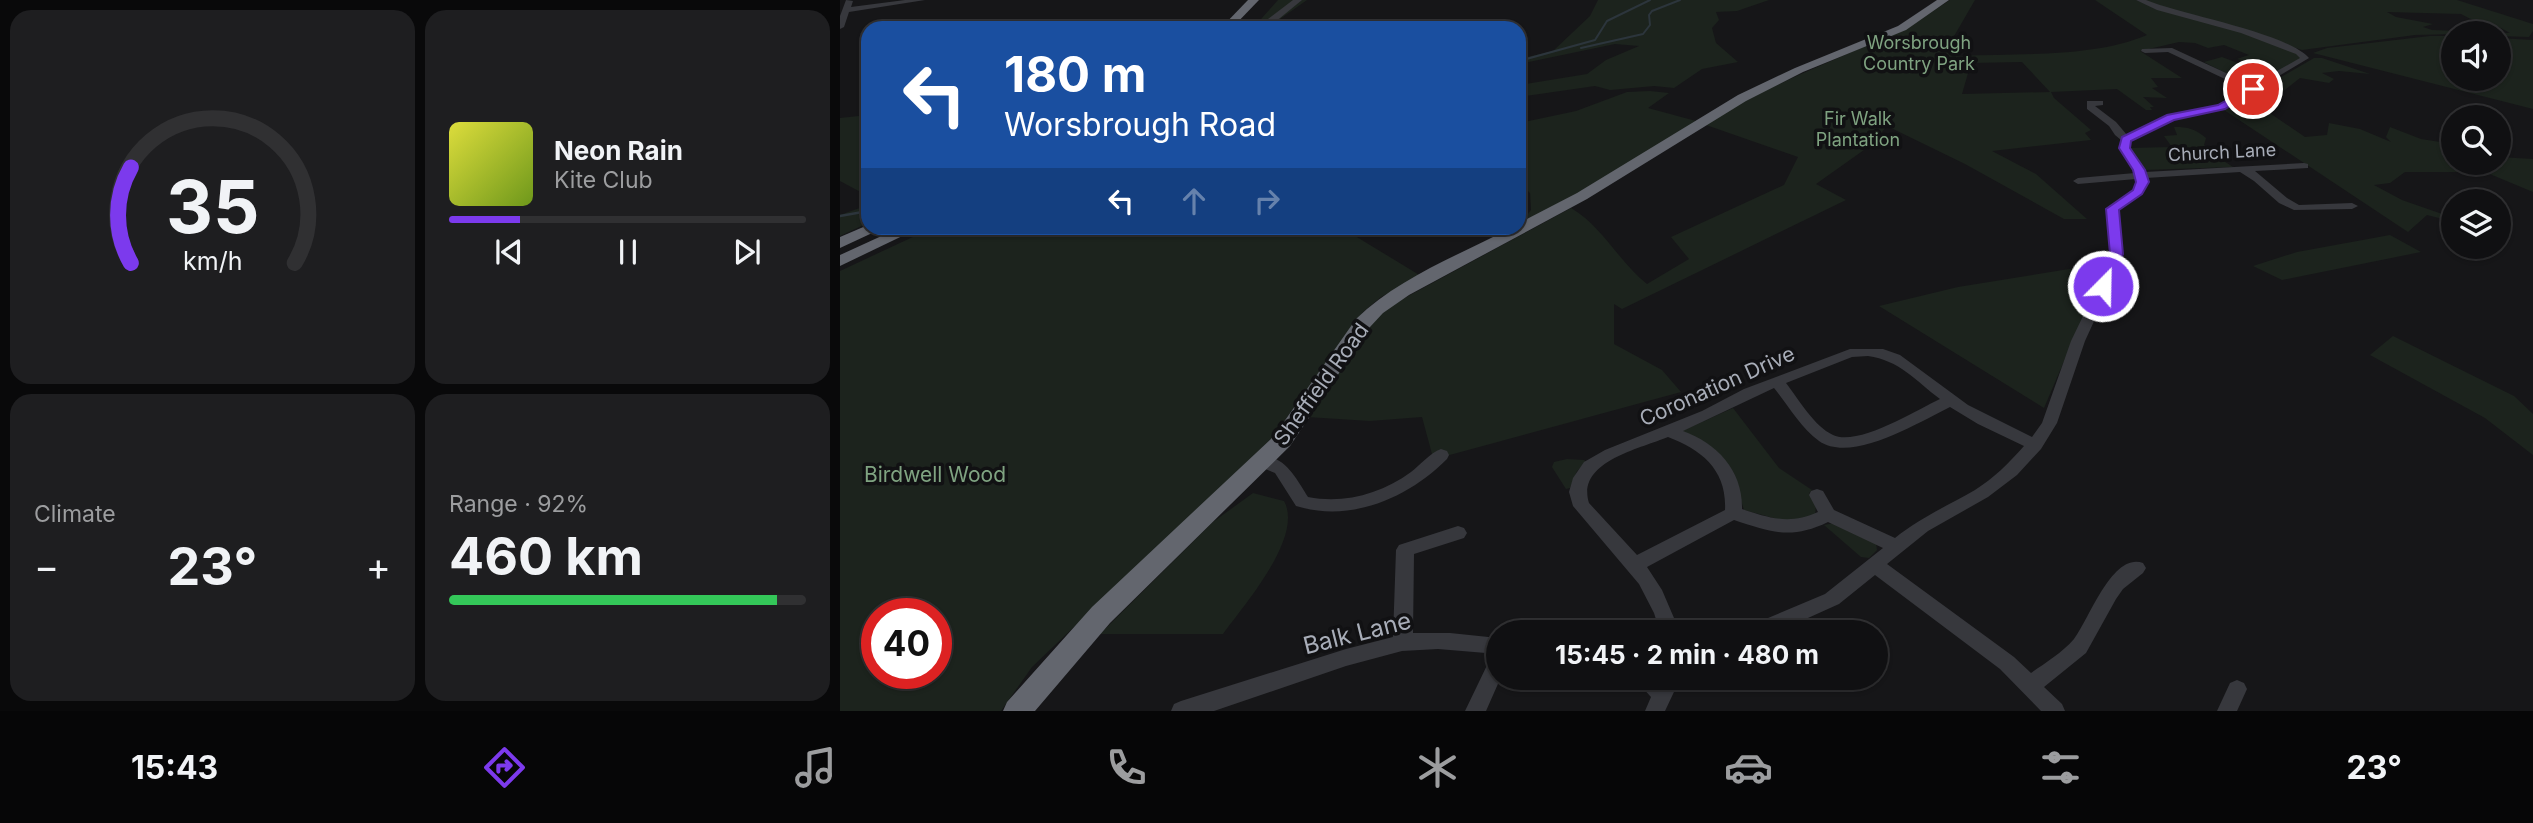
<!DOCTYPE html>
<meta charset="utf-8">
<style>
:root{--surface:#101012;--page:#1e1e20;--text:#f1f3f6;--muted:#9c9d9f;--line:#303032;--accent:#7c3aed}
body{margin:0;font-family:Inter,sans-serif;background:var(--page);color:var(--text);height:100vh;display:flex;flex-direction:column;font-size:26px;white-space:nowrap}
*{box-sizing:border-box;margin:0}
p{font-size:23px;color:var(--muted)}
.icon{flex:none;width:38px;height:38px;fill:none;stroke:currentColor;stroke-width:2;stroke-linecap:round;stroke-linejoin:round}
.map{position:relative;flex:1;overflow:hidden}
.panel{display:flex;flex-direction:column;gap:10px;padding:10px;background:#09090a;width:840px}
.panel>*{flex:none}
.guide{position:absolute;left:21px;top:21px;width:665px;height:214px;border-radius:21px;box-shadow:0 2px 5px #0004,0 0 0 2px var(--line);background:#1a4fa0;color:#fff;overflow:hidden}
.controls{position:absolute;left:1601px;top:21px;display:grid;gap:14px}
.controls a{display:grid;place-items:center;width:70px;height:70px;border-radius:50%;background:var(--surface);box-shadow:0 2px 5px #0004,0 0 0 2px var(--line);font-size:35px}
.speed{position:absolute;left:21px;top:598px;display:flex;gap:14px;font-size:35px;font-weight:700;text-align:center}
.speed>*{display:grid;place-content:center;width:91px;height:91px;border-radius:50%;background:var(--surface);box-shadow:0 2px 5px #0004,0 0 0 2px var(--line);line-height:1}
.speed .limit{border:10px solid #d22;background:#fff;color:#111}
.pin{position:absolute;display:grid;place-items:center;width:60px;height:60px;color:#fff;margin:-30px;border:4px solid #fff;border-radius:50%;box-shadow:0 2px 7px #0007}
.me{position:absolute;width:77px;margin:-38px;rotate:23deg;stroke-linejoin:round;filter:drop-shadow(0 0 5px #0008)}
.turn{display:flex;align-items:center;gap:24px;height:147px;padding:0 28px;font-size:32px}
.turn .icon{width:91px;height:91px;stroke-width:2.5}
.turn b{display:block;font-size:49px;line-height:60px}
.lanes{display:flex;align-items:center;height:66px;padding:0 28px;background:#0003;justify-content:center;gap:35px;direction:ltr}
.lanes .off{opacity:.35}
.big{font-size:52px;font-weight:700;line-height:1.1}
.panel .tile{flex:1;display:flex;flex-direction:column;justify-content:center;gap:10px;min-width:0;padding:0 24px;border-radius:21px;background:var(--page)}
.panel .dial{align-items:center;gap:0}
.dial svg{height:182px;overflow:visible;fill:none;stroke:var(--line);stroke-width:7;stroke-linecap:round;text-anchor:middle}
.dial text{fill:var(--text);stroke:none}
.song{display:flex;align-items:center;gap:21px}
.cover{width:84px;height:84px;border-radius:10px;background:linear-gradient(135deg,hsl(60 70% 55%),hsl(80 70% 35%))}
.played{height:7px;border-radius:4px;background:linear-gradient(90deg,var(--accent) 20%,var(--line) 20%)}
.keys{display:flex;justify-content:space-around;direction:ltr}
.heat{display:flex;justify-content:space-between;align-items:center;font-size:38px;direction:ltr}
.charge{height:10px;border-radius:5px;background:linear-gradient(90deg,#34c759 92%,var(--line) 0)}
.panel .tiles{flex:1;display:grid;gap:10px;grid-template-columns:repeat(2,1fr)}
.trip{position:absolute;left:646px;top:620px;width:402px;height:70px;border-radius:35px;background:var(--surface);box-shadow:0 2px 5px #0004,0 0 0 2px var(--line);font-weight:700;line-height:70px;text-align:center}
.dock{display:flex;height:112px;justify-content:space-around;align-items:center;background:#060607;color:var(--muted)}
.dock .icon{width:49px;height:49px}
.dock .on{color:var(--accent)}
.dock b{font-size:32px;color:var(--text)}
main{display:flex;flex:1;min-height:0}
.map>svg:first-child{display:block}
</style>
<main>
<section class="panel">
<div class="tiles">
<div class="tile dial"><svg viewBox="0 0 100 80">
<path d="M14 69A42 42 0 1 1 86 69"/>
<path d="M14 69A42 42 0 0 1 14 27" stroke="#7c3aed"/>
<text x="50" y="56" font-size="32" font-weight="700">35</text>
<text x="50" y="72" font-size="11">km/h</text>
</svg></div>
<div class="tile">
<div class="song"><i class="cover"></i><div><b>Neon Rain</b><p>Kite Club</p></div></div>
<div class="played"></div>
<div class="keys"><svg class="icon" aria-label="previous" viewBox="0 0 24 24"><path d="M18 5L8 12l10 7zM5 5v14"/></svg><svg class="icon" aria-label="pause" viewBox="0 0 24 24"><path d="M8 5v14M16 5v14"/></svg><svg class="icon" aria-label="next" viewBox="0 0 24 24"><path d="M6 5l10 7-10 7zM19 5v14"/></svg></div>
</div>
<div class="tile"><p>Climate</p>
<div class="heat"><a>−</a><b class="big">23°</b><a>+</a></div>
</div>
<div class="tile"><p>Range · 92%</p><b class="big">460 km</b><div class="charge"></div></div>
</div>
</section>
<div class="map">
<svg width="1693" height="711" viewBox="0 0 1693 711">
<rect width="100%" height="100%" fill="#161618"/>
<g fill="#1c231d" fill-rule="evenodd">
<path d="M438 0H467L440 19 462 28H413Z"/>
<path d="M758 0H929L897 11 876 12 879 20 872 28 876 43 898 62 862 69 834 88 814 86 770 90 755 86 679 97V85L747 74 766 60 799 46 775 44 679 64V59L713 51 750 16Z"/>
<path d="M1110 0H1135L1106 50 1119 56C1179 53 1253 58 1307 35L1255 0H1296L1324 11 1402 31 1455 52 1462 58 1439 71 1397 59 1409 55 1384 45 1368 48 1355 43 1339 42 1300 51 1342 78H1311L1318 87 1312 88 1327 98 1303 97 1314 107H1310L1312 110H1306L1277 89 1211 92 1214 98 1251 130 1245 133 1251 140 1152 151 1196 174 1247 219H1224L1125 164 1047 126 1031 145 976 184 1006 200 782 309 774 304V344L822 370 841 392 606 456 592 454 582 417 530 421 467 417 529 325 548 307 731 208C763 227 779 262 807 284L849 259 831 237 944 185 958 157 866 125 902 102 952 78 1069 27ZM1182 62 1210 92 1122 94 1131 63Z"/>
<path d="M1301 0H1617L1693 24V31L1689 37 1659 36V33L1575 35 1462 50ZM1547 12 1621 14 1644 26H1657L1670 33 1592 30 1583 27 1593 24 1556 17Z"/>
<path d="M1590 36H1613L1614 79H1659V38L1693 40V109L1473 53 1487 48Z"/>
<path d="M1382 57 1421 72 1437 73 1413 85 1407 84 1364 62Z"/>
<path d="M1474 58H1482L1530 74 1499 71 1482 73 1494 79 1489 83 1460 78 1432 100 1418 105 1465 137 1487 135 1489 123 1520 129 1551 142 1546 137 1550 127 1581 139 1613 144 1614 163H1659V157L1693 159V192L1645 172H1565L1550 183 1534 185 1562 200 1605 215 1607 220 1587 215 1568 232 1384 110Z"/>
<path d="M810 91 829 93 808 108 856 121 761 180 679 225 691 210 690 193 679 182V107L684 122 736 111 787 92Z"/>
<path d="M28 115V196L0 181V118Z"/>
<path d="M1334 127C1349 127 1355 129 1366 138L1364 145 1371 153 1393 167 1305 170 1288 148 1332 147 1324 136 1337 135Z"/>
<path d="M28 205V223L0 236V215Z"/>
<path d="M92 228H502L581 276 541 297 523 312 432 438 192 667 161 711H0V271ZM37 614H96V674H37Z"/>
<path d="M1550 235 1581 252 1442 280 1413 266 1457 252Z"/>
<path d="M1266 263 1204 408 1039 306 1118 287Z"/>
<path d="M1553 336 1674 396 1693 414V455L1645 418 1530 355Z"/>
<path d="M893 408 939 468 972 490 969 493 976 506 975 516 956 524 904 510C891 466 884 451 842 431Z"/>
<path d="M727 459 744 460 746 462 737 471 730 488 726 489 712 467 714 462Z"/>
<path d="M413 493 444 501C464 537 404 605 383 634H260L373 522Z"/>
<path d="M995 523 1036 543 1037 550 1029 558 1021 557 984 525Z"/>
</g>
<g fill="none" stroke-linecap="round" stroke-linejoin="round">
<g stroke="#2c353c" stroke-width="2">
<path d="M741 48 803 34 810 25 809 15 812 11 840 0"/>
<path d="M679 61 755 40 767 21 810 0"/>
</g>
<path stroke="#2c353c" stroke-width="2.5" d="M0 216 28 211"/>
<g fill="#37383d" fill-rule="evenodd">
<path d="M6 0 13 1 11 7 65 0H85L9 12 4 27 0 29V16Z"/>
<path d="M453 0H462L434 23H428V19Z"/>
<path d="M1296 0H1306C1343 15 1447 33 1469 58L1384 109 1334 120 1291 141 1289 148 1305 172 1464 163 1468 164V168L1415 171 1447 198 1459 205 1512 203 1518 206 1512 209 1454 210 1439 203 1414 181 1400 172 1306 178C1307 195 1292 201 1279 210L1282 260 1245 341 1217 423 1201 449 1177 475 1148 497 1088 531 1047 564 1174 657 1191 673C1205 663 1222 653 1234 639 1249 620 1272 552 1303 563L1306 568 1303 573 1283 589 1276 599 1246 653 1204 687 1222 704 1225 711H1201L1160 669 1035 575 999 604 937 632H906L909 626 985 594 1043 548 988 522C951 540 931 532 894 520L807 567 822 590 840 632H820L814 613 799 584 733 506 729 492 733 478 744 462 765 450 862 411 904 389 1010 349H1043L1060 355 1128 405 1192 437 1202 423 1231 341 1270 260 1267 209C1278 199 1295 195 1296 179L1238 184 1233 181 1238 178 1295 173 1279 148 1281 140 1275 135 1269 126 1247 109V101H1263V105L1255 106 1276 122 1287 135 1328 116 1378 105 1406 89 1328 52 1305 53 1301 51 1302 49 1332 48 1412 85 1460 58 1456 54 1401 33 1317 10ZM1028 356C1059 360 1076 381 1100 399 1077 410 1017 447 993 435 974 426 959 400 946 383L1012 357ZM934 388C948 405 960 427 979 441 1012 464 1079 422 1110 407L1138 424 1184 446C1169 463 1154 478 1135 490 1107 506 1080 518 1055 538L994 510 983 491 977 489 971 491 969 495 978 512C950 525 929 518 902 509 903 471 877 443 843 431ZM828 437C862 450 887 470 885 510L797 555 749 503C736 462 799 449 828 437Z"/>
<path d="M601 449 607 451 609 455 607 459C568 498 511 523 456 506L435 473 418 466 416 462 418 458C443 451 457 480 468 497 504 504 541 494 571 472 580 465 590 453 601 449Z"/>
<path d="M618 526 624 528 627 533 624 538 574 554 573 633H610L658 638V677H661L646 711H625L651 657 658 654 598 649 562 651 506 666 374 711H331L334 704 341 701 506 649 553 637 556 550 559 545Z"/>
<path d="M790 677H841L825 711H805L811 697 801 686 793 683Z"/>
<path d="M1397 680 1404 683 1407 689 1397 711H1377L1390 683Z"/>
</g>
<g fill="#63666e" fill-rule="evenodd">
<path d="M408 0H419L392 28H381Z"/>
<path d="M1097 0H1109L1066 30 963 72 906 101 747 199 569 295 543 313 530 327 450 446 270 623 195 711H163L167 702 252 607 434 436 516 319C558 278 619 255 671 228H679V223L737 193 898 95 955 68 1058 26Z"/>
<path d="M28 225V228H43L0 248V237Z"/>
<path d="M59 228H79L0 266V255Z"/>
</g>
</g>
<path fill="#7c3aed" stroke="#51269a" stroke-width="2" d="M1410 87 1418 89 1385 109 1334 120 1291 141 1290 148 1305 170 1309 182 1302 194 1279 210 1283 254 1268 289H1258L1256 286 1270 254 1266 209 1293 190 1296 182 1293 170 1279 148 1282 137 1327 115 1378 105Z"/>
<g text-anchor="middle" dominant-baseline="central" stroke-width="7" stroke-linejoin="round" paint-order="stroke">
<g font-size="18" fill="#7fa381" stroke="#111113">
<text x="1079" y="42">Worsbrough<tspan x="1079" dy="21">Country Park</tspan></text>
<text x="1018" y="118">Fir Walk<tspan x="1018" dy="21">Plantation</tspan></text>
</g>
<g font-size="18" fill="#a8adb8" stroke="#111113">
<text transform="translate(1382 152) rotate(-3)">Church Lane</text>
</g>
<g font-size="21" fill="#a8adb8" stroke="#111113">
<text transform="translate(481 384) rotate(-54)">Sheffield Road</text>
<text transform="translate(877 386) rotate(-24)">Coronation Drive</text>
</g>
<g font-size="21" fill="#7fa381" stroke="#111113">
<text x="95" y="474">Birdwell Wood</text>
</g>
<g font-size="24" fill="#a8adb8" stroke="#111113">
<text transform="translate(517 633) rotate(-14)">Balk Lane</text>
</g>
</g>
</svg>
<div class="controls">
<a><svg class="icon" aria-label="sound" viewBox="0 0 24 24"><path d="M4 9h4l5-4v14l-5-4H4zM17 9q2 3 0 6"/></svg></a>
<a><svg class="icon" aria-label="search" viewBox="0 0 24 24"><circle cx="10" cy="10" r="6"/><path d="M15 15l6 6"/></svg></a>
<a><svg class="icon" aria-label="layers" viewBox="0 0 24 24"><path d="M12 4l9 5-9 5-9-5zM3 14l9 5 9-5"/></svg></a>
</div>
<div class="speed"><div class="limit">40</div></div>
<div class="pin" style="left:1413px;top:89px;background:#d93025"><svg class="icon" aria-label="arrive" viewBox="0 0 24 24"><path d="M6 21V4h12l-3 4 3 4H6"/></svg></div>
<svg class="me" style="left:1263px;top:286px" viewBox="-20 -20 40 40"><circle r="17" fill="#7c3aed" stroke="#fff" stroke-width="3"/><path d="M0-11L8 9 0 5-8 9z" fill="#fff"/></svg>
<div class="trip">15:45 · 2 min · 480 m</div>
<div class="guide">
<div class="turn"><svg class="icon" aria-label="left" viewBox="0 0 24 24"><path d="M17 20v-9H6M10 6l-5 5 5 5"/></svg><div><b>180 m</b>Worsbrough Road</div></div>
<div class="lanes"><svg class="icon" aria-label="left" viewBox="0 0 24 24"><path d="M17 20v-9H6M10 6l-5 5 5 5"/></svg><svg class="icon off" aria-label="ahead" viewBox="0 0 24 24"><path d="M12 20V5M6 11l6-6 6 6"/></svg><svg class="icon off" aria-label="right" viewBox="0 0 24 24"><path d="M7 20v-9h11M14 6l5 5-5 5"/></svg></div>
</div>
</div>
</main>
<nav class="dock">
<b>15:43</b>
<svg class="icon on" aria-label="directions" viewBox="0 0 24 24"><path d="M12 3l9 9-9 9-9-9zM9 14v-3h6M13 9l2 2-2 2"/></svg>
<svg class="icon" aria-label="music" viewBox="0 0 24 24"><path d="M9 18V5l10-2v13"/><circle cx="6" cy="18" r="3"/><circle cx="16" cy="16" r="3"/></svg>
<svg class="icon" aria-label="phone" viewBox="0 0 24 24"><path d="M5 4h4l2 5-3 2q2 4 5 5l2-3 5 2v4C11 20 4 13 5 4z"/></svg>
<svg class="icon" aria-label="climate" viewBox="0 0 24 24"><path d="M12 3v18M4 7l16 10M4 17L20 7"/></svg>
<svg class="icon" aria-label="car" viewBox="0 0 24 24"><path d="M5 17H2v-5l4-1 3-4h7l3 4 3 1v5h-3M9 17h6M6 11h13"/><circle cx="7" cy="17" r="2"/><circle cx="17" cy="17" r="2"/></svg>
<svg class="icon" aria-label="filters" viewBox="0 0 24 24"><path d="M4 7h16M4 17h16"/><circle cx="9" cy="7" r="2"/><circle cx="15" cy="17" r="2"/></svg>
<b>23°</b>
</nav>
